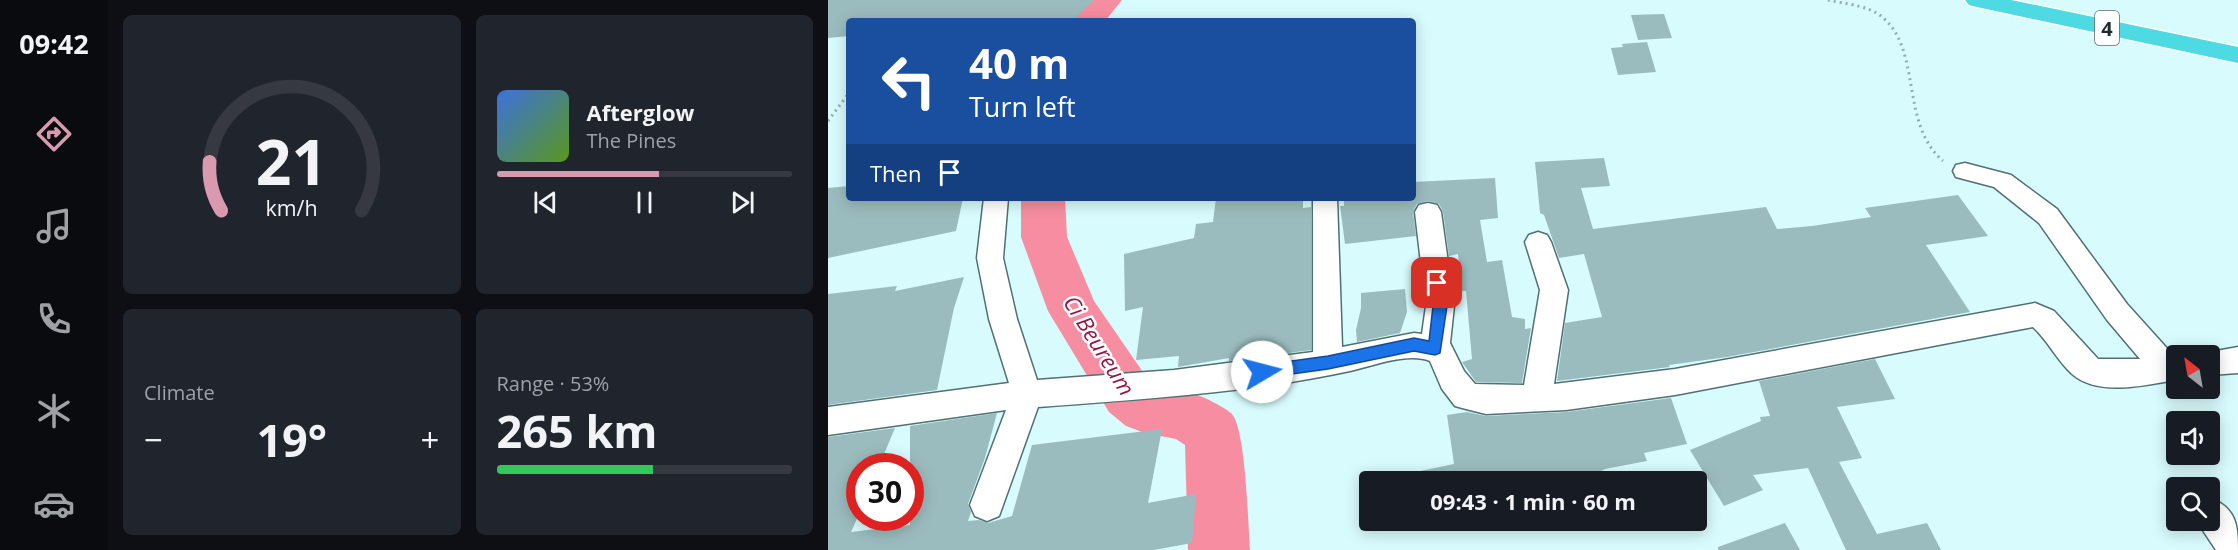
<!DOCTYPE html>
<meta charset="utf-8">
<style>
:root{--surface:#171b24;--page:#20242c;--text:#f1f3f6;--muted:#9ea1a6;--line:#363941;--accent:#d999ae}
body{margin:0;font-family:"Open Sans",sans-serif;background:var(--page);color:var(--text);height:100vh;display:flex;flex-direction:column;font-size:22px;white-space:nowrap}
*{box-sizing:border-box;margin:0}
p{font-size:20px;color:var(--muted)}
.icon{flex:none;width:33px;height:33px;fill:none;stroke:currentColor;stroke-width:2;stroke-linecap:round;stroke-linejoin:round}
.map{position:relative;flex:1;overflow:hidden}
.panel{display:flex;flex-direction:column;gap:15px;padding:15px;background:#0d0f14;width:720px}
.panel>*{flex:none}
.guide{position:absolute;left:18px;top:18px;width:570px;height:183px;border-radius:6px;box-shadow:0 3px 15px #0003;background:#1a4fa0;color:#fff;overflow:hidden}
.needle{width:39px;rotate:329deg}
.buttons{position:absolute;left:1338px;top:345px;display:grid;gap:12px}
.buttons a{display:grid;place-items:center;width:54px;height:54px;border-radius:6px;background:var(--surface);box-shadow:0 3px 15px #0003;font-size:30px}
.speed{position:absolute;left:18px;top:453px;display:flex;gap:12px;font-size:30px;font-weight:700;text-align:center}
.speed>*{display:grid;place-content:center;width:78px;height:78px;border-radius:50%;background:var(--surface);box-shadow:0 3px 15px #0003;line-height:1}
.speed .limit{border:9px solid #d22;background:#fff;color:#111}
.pin{position:absolute;display:grid;place-items:center;width:51px;height:51px;color:#fff;margin:-26px;border-radius:12px;box-shadow:0 3px 9px #0006}
.me{position:absolute;width:66px;margin:-33px;rotate:82deg;stroke-linejoin:round;filter:drop-shadow(0 0 4px #0008)}
.turn{display:flex;align-items:center;gap:21px;height:126px;padding:0 24px;font-size:27px}
.turn .icon{width:78px;height:78px;stroke-width:2.5}
.turn b{display:block;font-size:42px;line-height:51px}
.then{display:flex;align-items:center;height:57px;padding:0 24px;background:#0003;gap:12px;font-size:22px}
.big{font-size:45px;font-weight:700;line-height:1.1}
.panel .widget{flex:1;display:flex;flex-direction:column;justify-content:center;gap:9px;min-width:0;padding:0 21px;border-radius:9px;background:var(--page)}
.panel .dial{align-items:center;gap:0}
.dial svg{height:156px;overflow:visible;fill:none;stroke:var(--line);stroke-width:7;stroke-linecap:round;text-anchor:middle}
.dial text{fill:var(--text);stroke:none}
.song{display:flex;align-items:center;gap:18px}
.cover{width:72px;height:72px;border-radius:9px;background:linear-gradient(135deg,hsl(220 70% 55%),hsl(90 70% 35%))}
.played{height:6px;border-radius:3px;background:linear-gradient(90deg,var(--accent) 55%,var(--line) 55%)}
.keys{display:flex;justify-content:space-around;direction:ltr}
.heat{display:flex;justify-content:space-between;align-items:center;font-size:33px;direction:ltr}
.charge{height:9px;border-radius:4px;background:linear-gradient(90deg,#34c759 53%,var(--line) 0)}
.panel .tiles{flex:1;display:grid;gap:15px;grid-template-columns:repeat(2,1fr)}
.trip{position:absolute;left:531px;top:471px;width:348px;height:60px;border-radius:6px;background:var(--surface);box-shadow:0 3px 15px #0003;font-weight:700;line-height:60px;text-align:center}
main{display:flex;flex:1;min-height:0}
.tab-bar{display:flex;flex-direction:column;width:108px;justify-content:space-around;align-items:center;background:#090b0e;color:var(--muted)}
.tab-bar .icon{width:42px;height:42px}
.tab-bar .active{color:var(--accent)}
.tab-bar b{font-size:27px;color:var(--text)}
.map>svg:first-child{display:block}
</style>
<main>
<nav class="tab-bar">
<b>09:42</b>
<svg class="icon active" aria-label="directions" viewBox="0 0 24 24"><path d="M12 3l9 9-9 9-9-9zM9 14v-3h6M13 9l2 2-2 2"/></svg>
<svg class="icon" aria-label="music" viewBox="0 0 24 24"><path d="M9 18V5l10-2v13"/><circle cx="6" cy="18" r="3"/><circle cx="16" cy="16" r="3"/></svg>
<svg class="icon" aria-label="phone" viewBox="0 0 24 24"><path d="M5 4h4l2 5-3 2q2 4 5 5l2-3 5 2v4C11 20 4 13 5 4z"/></svg>
<svg class="icon" aria-label="climate" viewBox="0 0 24 24"><path d="M12 3v18M4 7l16 10M4 17L20 7"/></svg>
<svg class="icon" aria-label="car" viewBox="0 0 24 24"><path d="M5 17H2v-5l4-1 3-4h7l3 4 3 1v5h-3M9 17h6M6 11h13"/><circle cx="7" cy="17" r="2"/><circle cx="17" cy="17" r="2"/></svg>
</nav>
<section class="panel">
<div class="tiles">
<div class="widget dial"><svg viewBox="0 0 100 80">
<path d="M14 69A42 42 0 1 1 86 69"/>
<path d="M14 69A42 42 0 0 1 8 44" stroke="#d999ae"/>
<text x="50" y="56" font-size="32" font-weight="700">21</text>
<text x="50" y="72" font-size="11">km/h</text>
</svg></div>
<div class="widget">
<div class="song"><i class="cover"></i><div><b>Afterglow</b><p>The Pines</p></div></div>
<div class="played"></div>
<div class="keys"><svg class="icon" aria-label="previous" viewBox="0 0 24 24"><path d="M18 5L8 12l10 7zM5 5v14"/></svg><svg class="icon" aria-label="pause" viewBox="0 0 24 24"><path d="M8 5v14M16 5v14"/></svg><svg class="icon" aria-label="next" viewBox="0 0 24 24"><path d="M6 5l10 7-10 7zM19 5v14"/></svg></div>
</div>
<div class="widget"><p>Climate</p>
<div class="heat"><a>−</a><b class="big">19°</b><a>+</a></div>
</div>
<div class="widget"><p>Range · 53%</p><b class="big">265 km</b><div class="charge"></div></div>
</div>
</section>
<div class="map">
<svg width="1410" height="550" viewBox="0 0 1410 550">
<rect width="100%" height="100%" fill="#d8fbfd"/>
<g fill="none" stroke-linecap="round" stroke-linejoin="round">
<g fill="#f78da0" fill-rule="evenodd">
<path d="M258 0H294L277 21H239Z"/>
<path d="M193 198H237L239 237 266 301 319 378C337 392 359 389 379 399 387 403 397 408 403 413 418 427 420 525 422 550H360L357 445 348 439 317 433 298 426 281 412 220 311 193 237Z"/>
</g>
</g>
<g fill="#9bbcbe">
<path d="M0 0H266L244 21H21V36L0 38Z"/>
<path d="M836 14 844 38 810 40 803 15Z"/>
<path d="M819 42 828 72 790 75 783 48 795 47 794 44Z"/>
<path d="M776 158 782 186 753 188 765 229 938 207 949 229 984 226 1043 217 1037 208 1130 195 1160 236 1098 245 1142 312 899 357 841 365 842 367 729 381 737 323 774 317 756 254 731 258 716 215 712 213 707 162Z"/>
<path d="M667 178 670 218 652 220 659 262 674 260 684 317 697 319V329L703 328 694 383 648 382 634 362 644 359 638 291H634L630 254 621 256 615 212 611 204 600 201 589 204 585 212 588 236 517 244 512 206H516V198H585V182Z"/>
<path d="M21 186V198H135L128 231 0 258V188Z"/>
<path d="M388 198H475V208L483 207V350L401 361V358L350 367 351 356 308 360 315 307 297 311 296 254 366 238 368 224 385 222Z"/>
<path d="M136 277 126 308 109 390 0 405V294L69 286 67 291Z"/>
<path d="M577 289 579 312 572 333 529 342 528 330 533 308V293Z"/>
<path d="M1047 359 1067 399 1009 407 1034 458 1011 462 1049 534 1099 523 1113 550H1018L980 468 925 475 935 490 896 506 862 450 933 421 932 417 942 416 931 381Z"/>
<path d="M843 398 859 444 816 453 819 461 777 469 753 482H588L587 472 626 464 619 415 639 412 658 416 738 412Z"/>
<path d="M169 413 157 458 140 504 143 512 140 521 151 520 160 523 184 516 204 445 334 429 320 503 368 494 364 543 326 550H0V437L67 428 51 466H32V512L23 532 82 525V426Z"/>
<path d="M957 523 972 550H890V547Z"/>
</g>
<g fill="none" stroke-linecap="round" stroke-linejoin="round">
<g stroke="#507072" stroke-width="3">
<g id="minor">
<path d="M1137 163 1183 175 1229 209 1299 304 1345 355 1351 356H1348V380C1318 385 1270 397 1244 374 1229 360 1220 341 1205 327L847 395 738 410 658 414 638 409 627 406 614 389 602 361C579 352 545 366 522 371 420 393 314 399 210 407L171 516 159 521 147 516 142 505 178 410 0 435V407L181 383 161 319 149 258 156 198H180L175 258 189 319 209 380 346 370 485 352V198H509L514 347 586 333 594 334 598 306 587 212 591 205 600 203 609 205 613 212 626 306 622 343 636 371 647 384 696 385 712 290 697 242 701 235 710 232 719 235 723 242 740 290 726 384 847 369 1207 303 1226 311 1270 359H1312L1279 320 1211 223 1166 187 1128 177 1125 171 1128 165Z"/>
<path d="M1410 347V373L1382 375V356L1372 354Z"/>
<path d="M1382 498C1408 508 1410 525 1410 550H1388L1368 520H1382Z"/>
</g>
</g>
<g stroke="#fff" stroke-width="3">
<path id="motorway" d="M1137 0H1183L1410 47V63L1149 7 1141 5Z"/>
</g>
<g stroke="#92adaf" stroke-width="3" stroke-dasharray="2 4" stroke-linecap="butt">
<path d="M1000 0C1016 4 1039 5 1053 16 1095 49 1071 123 1115 161"/>
<path d="M0 121 21 93"/>
</g>
<use href="#minor" fill="#fff" fill-rule="evenodd"/>
<use href="#motorway" fill="#4ddae2" fill-rule="evenodd"/>
</g>
<path fill="#1a73e8" stroke="#114b97" stroke-width="1.5" d="M609 277 616 283 619 306 612 353 607 355 586 351 500 369 434 378 428 376 426 372 428 367 434 365 500 356 586 338 601 341 605 306 602 283Z"/>
<g text-anchor="middle" dominant-baseline="central" stroke-width="5" stroke-linejoin="round" paint-order="stroke">
<rect fill="#fff" stroke="#616a6b" stroke-width="1.5" x="1267" y="11" width="24" height="34" rx="4.5"/>
<g font-size="20" font-weight="bold" fill="#1d2a2b">
<text x="1279" y="28">4</text>
</g>
<g font-size="22" font-style="italic" fill="#951740" stroke="#fff">
<text transform="translate(272 345) rotate(58)">Ci Beureum</text>
</g>
</g>
</svg>
<div class="buttons">
<a><svg class="needle" viewBox="-14 -14 28 28"><path d="M0-13l5 13h-10z" fill="#e53935"/><path d="M0 13l5-13h-10z" fill="#9ea1a6"/></svg></a>
<a><svg class="icon" aria-label="sound" viewBox="0 0 24 24"><path d="M4 9h4l5-4v14l-5-4H4zM17 9q2 3 0 6"/></svg></a>
<a><svg class="icon" aria-label="search" viewBox="0 0 24 24"><circle cx="10" cy="10" r="6"/><path d="M15 15l6 6"/></svg></a>
</div>
<div class="speed"><div class="limit">30</div></div>
<div class="pin" style="left:609px;top:283px;background:#d93025"><svg class="icon" aria-label="arrive" viewBox="0 0 24 24"><path d="M6 21V4h12l-3 4 3 4H6"/></svg></div>
<svg class="me" style="left:434px;top:372px" viewBox="-20 -20 40 40"><circle r="19" fill="#fff"/><path d="M0-13L10 11 0 6-10 11z" fill="#1a73e8"/></svg>
<div class="trip">09:43 · 1 min · 60 m</div>
<div class="guide">
<div class="turn"><svg class="icon" aria-label="left" viewBox="0 0 24 24"><path d="M17 20v-9H6M10 6l-5 5 5 5"/></svg><div><b>40 m</b>Turn left</div></div>
<div class="then">Then<svg class="icon" aria-label="arrive" viewBox="0 0 24 24"><path d="M6 21V4h12l-3 4 3 4H6"/></svg></div>
</div>
</div>
</main>
